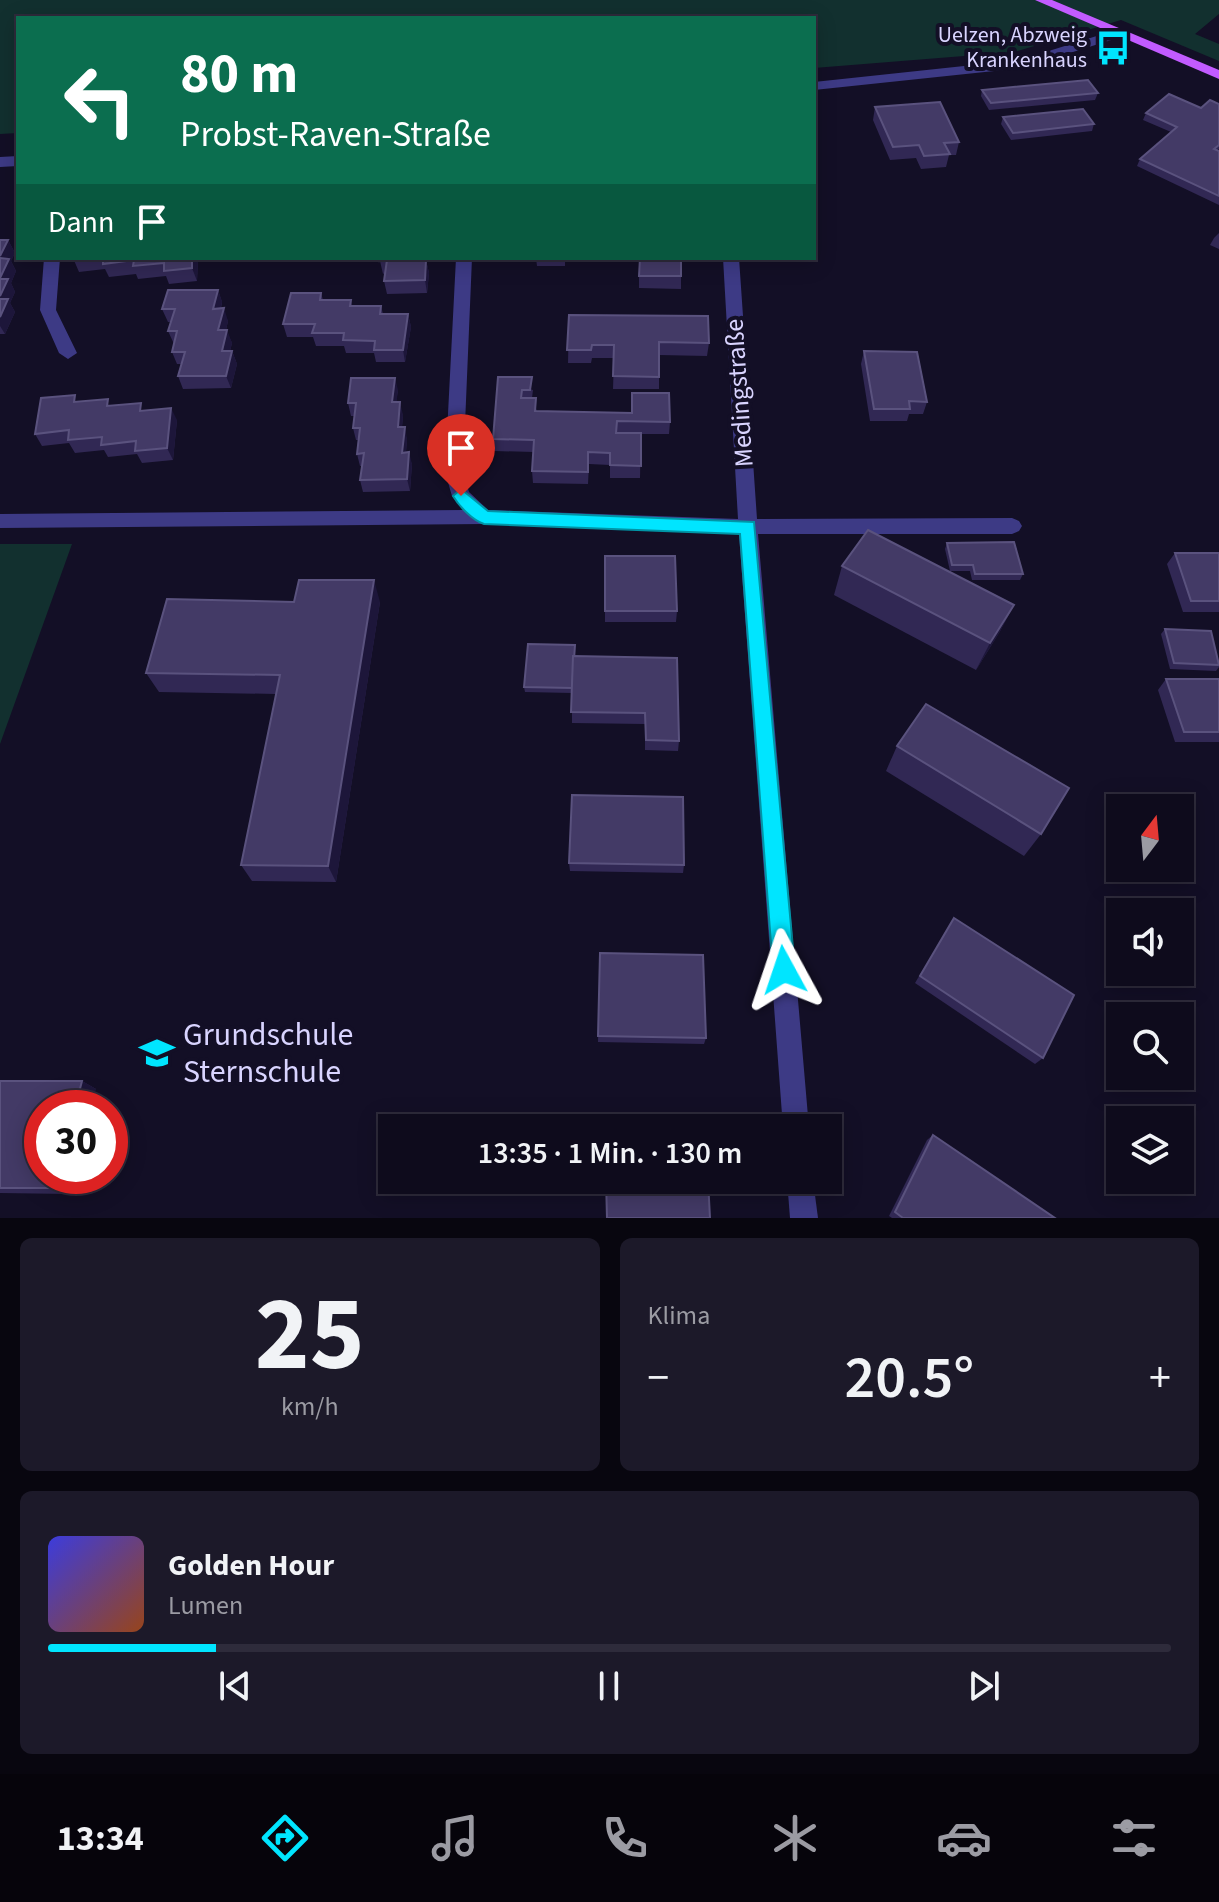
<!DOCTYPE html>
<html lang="de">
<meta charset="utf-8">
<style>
:root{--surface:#0e0b1c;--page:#1c1929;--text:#f1f3f6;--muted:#9b9ba3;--line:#2e2b3b;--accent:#00e5ff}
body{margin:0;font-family:"Source Sans 3",sans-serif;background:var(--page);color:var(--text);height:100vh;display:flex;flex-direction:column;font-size:30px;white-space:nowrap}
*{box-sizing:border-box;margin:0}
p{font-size:26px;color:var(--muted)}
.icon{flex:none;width:44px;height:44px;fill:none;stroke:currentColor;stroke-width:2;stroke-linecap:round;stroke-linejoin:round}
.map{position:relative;height:1218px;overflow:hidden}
.details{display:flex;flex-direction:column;gap:20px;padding:20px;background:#08060f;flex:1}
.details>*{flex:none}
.banner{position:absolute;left:16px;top:16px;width:800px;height:244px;border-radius:0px;box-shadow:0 4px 20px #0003,0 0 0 2px var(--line);background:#0b6e4f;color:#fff;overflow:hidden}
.needle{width:52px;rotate:16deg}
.fabs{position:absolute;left:1106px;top:794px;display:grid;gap:16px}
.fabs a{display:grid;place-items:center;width:88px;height:88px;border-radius:0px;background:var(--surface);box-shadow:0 4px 20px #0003,0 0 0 2px var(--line);font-size:40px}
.speed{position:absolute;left:24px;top:1090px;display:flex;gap:16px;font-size:40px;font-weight:700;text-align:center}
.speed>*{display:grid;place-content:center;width:104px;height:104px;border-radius:50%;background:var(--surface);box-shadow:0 4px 20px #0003,0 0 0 2px var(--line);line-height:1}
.speed .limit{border:12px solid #d22;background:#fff;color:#111}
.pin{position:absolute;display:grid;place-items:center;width:68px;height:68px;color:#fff;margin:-82px -34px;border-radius:50% 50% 50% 0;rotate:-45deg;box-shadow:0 0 8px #0007}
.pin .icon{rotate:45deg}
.me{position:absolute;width:88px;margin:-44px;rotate:355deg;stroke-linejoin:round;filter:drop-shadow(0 0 6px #0008)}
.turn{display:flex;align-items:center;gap:28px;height:168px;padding:0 32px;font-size:36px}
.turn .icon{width:104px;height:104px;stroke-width:2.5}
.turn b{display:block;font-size:56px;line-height:68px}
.then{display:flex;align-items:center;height:76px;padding:0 32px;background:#0003;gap:16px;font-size:30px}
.big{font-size:60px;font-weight:600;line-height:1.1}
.details .card{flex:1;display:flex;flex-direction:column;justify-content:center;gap:12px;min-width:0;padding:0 28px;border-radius:12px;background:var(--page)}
.details .dial{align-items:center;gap:0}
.dial b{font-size:104px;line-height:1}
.song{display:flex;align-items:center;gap:24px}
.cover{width:96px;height:96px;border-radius:12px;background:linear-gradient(135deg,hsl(240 70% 55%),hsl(20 70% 35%))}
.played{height:8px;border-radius:4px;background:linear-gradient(90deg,var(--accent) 15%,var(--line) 15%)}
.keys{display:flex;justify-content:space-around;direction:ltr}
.heat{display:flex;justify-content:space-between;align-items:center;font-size:44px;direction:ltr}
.details .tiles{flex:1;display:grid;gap:20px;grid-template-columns:1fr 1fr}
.card:last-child{grid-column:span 2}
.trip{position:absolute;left:378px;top:1114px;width:464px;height:80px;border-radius:0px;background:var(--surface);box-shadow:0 4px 20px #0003,0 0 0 2px var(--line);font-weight:600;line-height:80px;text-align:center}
.dock{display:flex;height:128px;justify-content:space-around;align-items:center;background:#06040b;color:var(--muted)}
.dock .icon{width:56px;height:56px}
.dock .selected{color:var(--accent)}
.dock b{font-size:36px;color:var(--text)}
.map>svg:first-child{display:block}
</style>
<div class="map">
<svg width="1219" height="1218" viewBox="0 0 1219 1218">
<rect width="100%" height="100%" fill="#130f26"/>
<g fill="#12302f">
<path d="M0 0H1219V14L1195 34 1219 44V61L1121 20 1014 52 814 68V18H18V133L0 134Z"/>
<path d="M0 544H72L0 744Z"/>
</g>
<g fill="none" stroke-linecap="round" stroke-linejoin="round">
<g fill="#3d3a85" fill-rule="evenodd">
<path d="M1119 29 1126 33 1124 36 1022 68 814 90V82L1020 60Z"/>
<path d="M18 156V166L0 167V157Z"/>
<path d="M44 258H60L56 310 77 353 68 359 59 353 40 310Z"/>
<path d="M456 258H472L463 472 469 492 488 510 738 519 723 258H739L757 519 1012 518 1019 521 1022 526 1019 531 1012 534H758L809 1128H783L739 534 484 524 0 528V514L464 510 452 496 445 472Z"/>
<path d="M787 1180H813L818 1218H790Z"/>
</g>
<path fill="#c25bff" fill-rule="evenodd" d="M1035 0H1052L1219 70V79Z"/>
</g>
<g fill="#312854">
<path d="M982 90 1098 93 1095 100 989 110 981 96Z"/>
<path d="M1219 104V149L1217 150 1219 151V205L1137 166 1140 159 1171 132 1143 120 1146 113 1201 108Z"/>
<path d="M875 107 959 142 956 155H949L946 167 921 169 916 158 890 160 873 120Z"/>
<path d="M1003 117 1094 124 1092 131 1011 140 1001 124Z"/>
<path d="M1219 233V249L1210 245 1214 238Z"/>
<path d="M0 240H8L15 253 11 261 16 271 11 283 15 292 10 303 15 312 5 334H0Z"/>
<path d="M73 258H198L197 281 169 284 166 276 138 279 136 274 109 277 105 269 79 272Z"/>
<path d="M536 258H565V266H537Z"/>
<path d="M639 258 681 276V289L639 288Z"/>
<path d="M426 260 429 273 427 293 387 294 384 281 385 273 383 274 380 261Z"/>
<path d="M218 290 222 302 221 308 228 321 226 330 232 343 230 351H232L237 364 231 388 183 389 178 376 181 364H177L172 352 174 344 168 331 171 322H168L162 309Z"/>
<path d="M321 293 323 300H351L352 306H381L383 314H408L411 327 405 362H376L374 353H346L344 346H316L313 337H287L283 324Z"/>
<path d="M569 315 709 343 707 356 659 355V389H613L614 358H592L591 363H568Z"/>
<path d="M864 351 927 402 923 414H909L907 421H870L861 364Z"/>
<path d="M498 377 533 390 532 398 537 411 670 422 669 434H641L640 478H610V465L589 464 588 484 533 483 532 471 534 452 494 451 493 439Z"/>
<path d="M398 390 396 402 403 415 402 427 407 439 406 452 412 464 410 491 363 492 360 480 362 466H360L357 454 358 440H356L353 428 355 416H351L348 403Z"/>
<path d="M79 402 111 405 177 420 173 460 142 463 137 454 108 457 104 450 75 453 69 443 42 446 35 434Z"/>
<path d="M947 543 1023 574 1020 580H972L970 571H950L945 549Z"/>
<path d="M1175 553H1219V612H1183L1167 564Z"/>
<path d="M605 556 677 611 676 622H605Z"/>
<path d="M842 566 1014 605 999 633 976 670 834 595Z"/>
<path d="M294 602H380L336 882 252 881 241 865 276 694 159 692 146 673Z"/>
<path d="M1165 629 1219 661V667L1216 671 1170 669 1161 634Z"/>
<path d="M574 656 679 741 678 751 645 750V724L572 723V693L525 692 524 687Z"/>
<path d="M1166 679H1219V742H1175L1158 690Z"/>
<path d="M897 746 1041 834 1024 856 886 771Z"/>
<path d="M569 863 684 865 683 873 570 871Z"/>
<path d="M954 918 1043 1058 1035 1064 915 983Z"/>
<path d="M600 953 706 1038 704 1044 598 1042Z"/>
<path d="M0 1081H82L96 1089 42 1176H75L70 1194 0 1193Z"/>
<path d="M933 1135 1055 1218H892L889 1216 927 1140Z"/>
</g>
<g fill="#1d163a">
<path d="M8 240 15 253 11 261 16 271 11 283 15 292 10 303 15 312 5 334 0 326V256Z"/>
<path d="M192 258H198L197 281 192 268Z"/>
<path d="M426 260 429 273 427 293 425 280Z"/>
<path d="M218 290 222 302 217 321 213 309Z"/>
<path d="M224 308 228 321 223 343 218 330Z"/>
<path d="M408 314 411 327 405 362 403 350Z"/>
<path d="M227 330 232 343 227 364 222 351Z"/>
<path d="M232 351 237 364 231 388 226 376Z"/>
<path d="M395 378 398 390 395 415 392 402Z"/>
<path d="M400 402 403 415 401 439 398 427Z"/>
<path d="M171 408 177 420 173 460 167 448Z"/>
<path d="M405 427 407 439 405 465 402 453Z"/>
<path d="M409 452 412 464 410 491 407 479Z"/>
<path d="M374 580 380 602 336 882 328 866Z"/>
<path d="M1014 605 999 633 976 670 990 643Z"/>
<path d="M82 1081 96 1089 91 1108H75Z"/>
<path d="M58 1176H75L70 1194 55 1188Z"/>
</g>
<g fill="#433a66" stroke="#5a527e" stroke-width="2">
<path d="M1088 80 1098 93 991 103 982 90Z"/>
<path d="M1169 94 1201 108 1210 100 1219 104V145L1214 149 1219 151V196L1140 159 1177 127 1146 113Z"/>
<path d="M940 102 959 142 944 143 950 154 924 156 919 145 893 147 875 107Z"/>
<path d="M1083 109 1094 124 1013 133 1003 117Z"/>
<path d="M0 240H8L0 256Z"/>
<path d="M0 258 9 259 0 278Z"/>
<path d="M103 258H192V268L164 271V263L133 266 134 260 103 264Z"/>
<path d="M381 258H421L420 260H426L425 280 384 281 387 260 380 261Z"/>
<path d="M640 258H681V276H639Z"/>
<path d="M0 279H8L0 296Z"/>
<path d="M168 290H218L213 309 224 308 218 330H227L222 351H232L226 376H178L185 352H172L177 331H168L175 309H162Z"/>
<path d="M291 293H321L320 300H351L350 306H381L380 314H408L403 350H374L375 341 343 340 344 333H312L315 324H283Z"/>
<path d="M0 299H8L0 317Z"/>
<path d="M569 315 708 316 709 343 659 342V377L613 376 614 345H592L591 350H567Z"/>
<path d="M864 351 917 352 927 402 909 401 910 409H874Z"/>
<path d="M498 377H532L530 390H522L521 398H536L535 411 632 413V393H669L670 422 617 421 616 433H641V466L610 465V453L588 452V472L532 471 534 440 493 439Z"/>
<path d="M351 378H395L392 402H400L398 427H405L402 453 409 452 407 479 360 480 364 453 357 454 360 428H353L356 403H348Z"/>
<path d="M75 395 74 402 108 399 107 406 141 403 140 411 171 408 167 448 135 451 136 441 101 445 102 437 68 440 69 430 35 434 41 398Z"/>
<path d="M868 530 1014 605 990 643 842 566Z"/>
<path d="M1014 542 1023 574H975L973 565H952L947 543Z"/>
<path d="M1175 553H1219V601H1191Z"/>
<path d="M605 556H675L677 611H605Z"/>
<path d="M299 580H374L328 866 241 865 280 675 146 673 167 599 294 602Z"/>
<path d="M1165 629 1211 631 1219 665 1174 663Z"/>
<path d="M528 644 575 645 572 688 524 687Z"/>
<path d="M573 656 677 658 679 741 646 740 645 713 571 712Z"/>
<path d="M1166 679H1219V732H1184Z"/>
<path d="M926 704 1069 788 1041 834 897 746Z"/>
<path d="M572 795 683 797 684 865 569 863Z"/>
<path d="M954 918 1074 995 1043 1058 920 976Z"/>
<path d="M600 953 703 955 706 1038 598 1036Z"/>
<path d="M0 1081H82L75 1108H42V1176H58L55 1188H0Z"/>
<path d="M933 1135 1055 1218H903L895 1212Z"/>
<path d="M606 1180H708L710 1218H607Z"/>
</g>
<path fill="#00e5ff" stroke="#0095a6" stroke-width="2" d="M461 489 488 511 754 522 795 970 791 978 784 981 776 978 773 970 740 534 484 524C472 520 459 506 453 496Z"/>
<defs>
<g id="bus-bare" transform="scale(2.76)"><path d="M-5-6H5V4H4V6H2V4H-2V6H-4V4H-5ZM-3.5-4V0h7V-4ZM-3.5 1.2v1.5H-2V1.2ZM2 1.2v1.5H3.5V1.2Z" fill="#00e5ff" stroke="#130f26" stroke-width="2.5" paint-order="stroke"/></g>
<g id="school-bare" transform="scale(2.76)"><path d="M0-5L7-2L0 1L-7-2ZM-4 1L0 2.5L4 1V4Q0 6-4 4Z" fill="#00e5ff" stroke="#130f26" stroke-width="2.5" paint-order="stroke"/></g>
</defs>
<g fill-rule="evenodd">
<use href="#bus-bare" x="1113" y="48"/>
<use href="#school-bare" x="157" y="1053"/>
</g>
<g text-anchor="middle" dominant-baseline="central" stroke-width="8" stroke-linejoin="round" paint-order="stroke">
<g font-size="22" fill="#d9d4ff" stroke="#130f26" text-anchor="end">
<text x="1087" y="35">Uelzen, Abzweig<tspan x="1087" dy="25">Krankenhaus</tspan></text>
</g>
<g font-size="26" fill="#d9d4ff" stroke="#130f26">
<text transform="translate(739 393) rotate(-94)">Medingstraße</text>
</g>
<g font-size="32" fill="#d9d4ff" stroke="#130f26" text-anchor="start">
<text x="183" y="1035">Grundschule<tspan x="183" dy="37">Sternschule</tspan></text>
</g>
</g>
</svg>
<div class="fabs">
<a><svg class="needle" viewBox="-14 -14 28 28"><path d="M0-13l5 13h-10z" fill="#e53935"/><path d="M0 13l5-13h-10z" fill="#9b9ba3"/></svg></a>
<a><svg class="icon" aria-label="sound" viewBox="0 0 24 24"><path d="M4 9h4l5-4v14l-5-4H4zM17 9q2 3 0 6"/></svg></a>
<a><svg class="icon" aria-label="search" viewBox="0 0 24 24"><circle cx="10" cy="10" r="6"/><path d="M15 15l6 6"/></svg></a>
<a><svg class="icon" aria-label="layers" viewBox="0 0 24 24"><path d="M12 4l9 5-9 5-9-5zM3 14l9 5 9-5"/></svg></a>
</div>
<div class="speed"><div class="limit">30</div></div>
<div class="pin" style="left:461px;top:496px;background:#d93025"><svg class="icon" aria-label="arrive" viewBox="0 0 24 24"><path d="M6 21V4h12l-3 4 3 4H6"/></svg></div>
<svg class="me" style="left:784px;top:970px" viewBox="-20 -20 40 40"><path d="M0-17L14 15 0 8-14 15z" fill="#00e5ff" stroke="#fff" stroke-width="4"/></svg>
<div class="trip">13:35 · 1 Min. · 130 m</div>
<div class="banner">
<div class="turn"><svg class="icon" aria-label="left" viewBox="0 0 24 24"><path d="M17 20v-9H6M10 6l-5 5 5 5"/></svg><div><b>80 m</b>Probst-Raven-Straße</div></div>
<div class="then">Dann<svg class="icon" aria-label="arrive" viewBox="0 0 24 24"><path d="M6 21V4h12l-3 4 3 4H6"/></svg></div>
</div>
</div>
<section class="details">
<div class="tiles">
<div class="card dial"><b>25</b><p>km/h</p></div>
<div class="card"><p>Klima</p>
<div class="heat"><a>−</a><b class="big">20.5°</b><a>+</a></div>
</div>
<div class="card">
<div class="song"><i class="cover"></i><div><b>Golden Hour</b><p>Lumen</p></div></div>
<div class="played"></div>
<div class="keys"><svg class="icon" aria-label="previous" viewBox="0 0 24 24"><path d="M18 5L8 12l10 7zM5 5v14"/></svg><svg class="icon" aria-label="pause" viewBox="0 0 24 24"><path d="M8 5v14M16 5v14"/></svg><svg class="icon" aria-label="next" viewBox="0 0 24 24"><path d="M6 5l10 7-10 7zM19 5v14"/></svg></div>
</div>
</div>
</section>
<nav class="dock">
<b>13:34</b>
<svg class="icon selected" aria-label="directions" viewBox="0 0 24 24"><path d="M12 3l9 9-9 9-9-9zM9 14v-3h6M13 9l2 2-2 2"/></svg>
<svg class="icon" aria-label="music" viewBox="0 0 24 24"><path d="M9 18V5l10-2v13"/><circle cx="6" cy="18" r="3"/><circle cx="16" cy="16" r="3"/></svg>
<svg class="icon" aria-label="phone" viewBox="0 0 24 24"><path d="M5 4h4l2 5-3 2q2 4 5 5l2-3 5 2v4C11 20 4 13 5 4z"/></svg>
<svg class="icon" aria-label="climate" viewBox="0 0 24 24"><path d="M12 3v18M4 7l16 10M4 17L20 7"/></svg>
<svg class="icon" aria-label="car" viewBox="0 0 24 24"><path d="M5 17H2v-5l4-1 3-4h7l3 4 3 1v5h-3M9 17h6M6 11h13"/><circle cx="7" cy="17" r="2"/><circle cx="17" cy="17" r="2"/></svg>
<svg class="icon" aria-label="filters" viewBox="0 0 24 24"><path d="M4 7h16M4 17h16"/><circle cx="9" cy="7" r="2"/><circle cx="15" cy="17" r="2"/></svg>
</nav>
